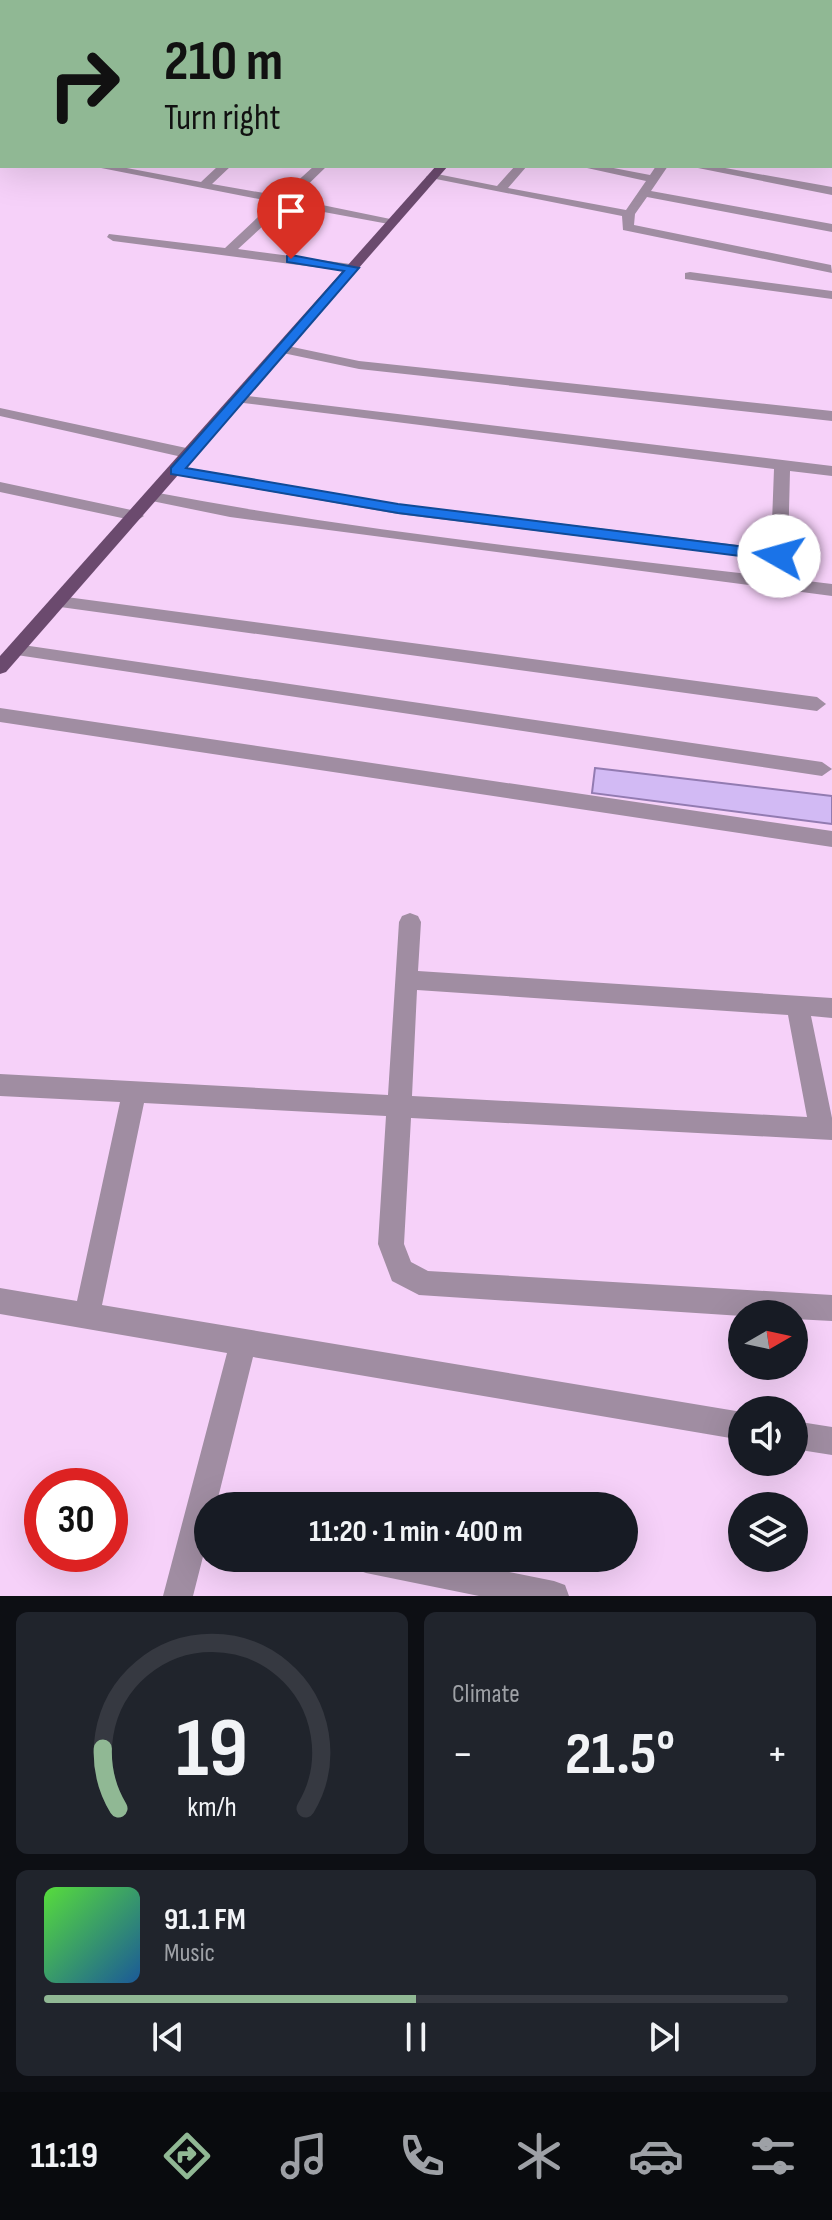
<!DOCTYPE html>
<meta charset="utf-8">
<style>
:root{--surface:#171b24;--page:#20242c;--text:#f1f3f6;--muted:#9ea1a6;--line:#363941;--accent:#90b894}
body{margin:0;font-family:"Sofia Sans Condensed",sans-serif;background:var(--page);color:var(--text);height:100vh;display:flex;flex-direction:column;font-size:30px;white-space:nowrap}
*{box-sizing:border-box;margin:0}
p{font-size:26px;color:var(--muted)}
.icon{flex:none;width:44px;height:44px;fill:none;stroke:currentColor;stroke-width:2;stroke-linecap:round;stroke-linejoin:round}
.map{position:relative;height:1596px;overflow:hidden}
.details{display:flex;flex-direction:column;gap:16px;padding:16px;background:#0d0f14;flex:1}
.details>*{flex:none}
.guide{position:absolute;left:0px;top:0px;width:832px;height:168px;box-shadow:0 8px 32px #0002;background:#90b894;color:#111;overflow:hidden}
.needle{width:52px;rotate:81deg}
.controls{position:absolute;left:728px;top:1300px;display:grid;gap:16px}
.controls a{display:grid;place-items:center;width:80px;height:80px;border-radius:50%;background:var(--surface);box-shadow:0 8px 32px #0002;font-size:40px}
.speed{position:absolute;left:24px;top:1468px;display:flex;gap:16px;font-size:40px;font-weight:700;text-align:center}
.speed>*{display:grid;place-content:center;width:104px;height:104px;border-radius:50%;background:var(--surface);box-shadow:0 8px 32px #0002;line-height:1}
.speed .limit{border:12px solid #d22;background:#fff;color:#111}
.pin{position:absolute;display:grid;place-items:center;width:68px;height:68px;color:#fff;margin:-82px -34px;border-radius:50% 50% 50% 0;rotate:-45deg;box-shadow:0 0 8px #0007}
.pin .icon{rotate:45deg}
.me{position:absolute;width:88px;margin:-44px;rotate:277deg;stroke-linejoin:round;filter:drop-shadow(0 0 6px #0008)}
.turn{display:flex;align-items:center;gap:28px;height:168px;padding:0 32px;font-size:36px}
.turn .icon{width:104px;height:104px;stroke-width:2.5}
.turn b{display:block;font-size:56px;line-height:68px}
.big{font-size:60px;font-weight:700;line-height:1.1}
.details .tile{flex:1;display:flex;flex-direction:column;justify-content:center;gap:12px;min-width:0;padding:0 28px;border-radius:12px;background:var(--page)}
.details .dial{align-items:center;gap:0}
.dial svg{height:208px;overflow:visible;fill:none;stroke:var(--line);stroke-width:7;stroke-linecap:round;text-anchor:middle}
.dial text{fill:var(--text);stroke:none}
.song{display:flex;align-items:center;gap:24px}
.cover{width:96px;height:96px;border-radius:12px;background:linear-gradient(135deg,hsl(110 70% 55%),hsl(210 70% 35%))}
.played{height:8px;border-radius:4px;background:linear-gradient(90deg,var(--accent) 50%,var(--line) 50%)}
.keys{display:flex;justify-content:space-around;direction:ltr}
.heat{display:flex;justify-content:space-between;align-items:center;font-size:44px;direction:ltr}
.details .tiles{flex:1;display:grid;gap:16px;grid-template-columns:1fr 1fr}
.tile:last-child{grid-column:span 2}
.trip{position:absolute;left:194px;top:1492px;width:444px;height:80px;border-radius:40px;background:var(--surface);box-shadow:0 8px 32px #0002;font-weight:700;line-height:80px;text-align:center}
.tabs{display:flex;height:128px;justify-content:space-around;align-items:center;background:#090b0e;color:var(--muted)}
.tabs .icon{width:56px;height:56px}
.tabs .current{color:var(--accent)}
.tabs b{font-size:36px;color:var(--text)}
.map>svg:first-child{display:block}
</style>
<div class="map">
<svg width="832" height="1596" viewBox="0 0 832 1596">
<rect width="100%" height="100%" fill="#f6d1f9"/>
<path fill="#d2baf4" stroke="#927bb1" stroke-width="2" d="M595 768 832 796V824L592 793Z"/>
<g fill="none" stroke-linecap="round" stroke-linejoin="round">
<g fill="#a08da2" fill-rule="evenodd">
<path d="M141 0H152L154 2H143Z"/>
<path d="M397 0H415L417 2H399Z"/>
<path d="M486 0H507L509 2H488Z"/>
<path d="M587 0H600L602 2H587Z"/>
<path d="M729 0H751L753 2H731Z"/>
<path d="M830 10 832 11V17L830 16Z"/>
<rect x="830" y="35" width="2" height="6"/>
<rect x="830" y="61" width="2" height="7"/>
<rect x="0" y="65" width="2" height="6"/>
<rect x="830" y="90" width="2" height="6"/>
<rect x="0" y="103" width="2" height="6"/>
<rect x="830" y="122" width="2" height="6"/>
<rect x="830" y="153" width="2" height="6"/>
<path d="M91 166H116L201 182 218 166H231L212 184 281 196 314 166H327L293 199 400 221 394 225 286 205 238 249 358 265 360 268 353 272 113 241 107 237 109 234 225 248 274 202Z"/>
<path d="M515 166H527L508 188 626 210 646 181 578 166H603L650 175 656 166H668L651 191 832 224V232L647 197 635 214 634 225 831 265 832 273 623 230 622 216 426 177 432 173 497 186Z"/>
<path d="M688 166H714L832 187V195Z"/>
<path d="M690 272 832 291V299L685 279V273Z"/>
<path d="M283 345 359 361 832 411V421L359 369 278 352V346Z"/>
<path d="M240 395 832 466V476L790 471 788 551 812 555V563L806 564 398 514 170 474 168 471 176 466 398 504 771 549 774 469 235 402V396Z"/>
<path d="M0 408 191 449 199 454 191 459 0 416Z"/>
<path d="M0 482 136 511 144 516 136 521 0 492Z"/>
<path d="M153 492C377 535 606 556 832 584V596L230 517 147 500V494Z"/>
<path d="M59 596 817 697 826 704 817 711 53 606 50 602Z"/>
<path d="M16 644 822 762 832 769 822 776 10 654 7 650 10 646Z"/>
<path d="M0 708 832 831V847L0 722Z"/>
<path d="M410 913 418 916 421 922 418 971 832 998V1018L811 1016 832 1118V1140L411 1118 404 1244 411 1262 428 1271 832 1295V1321L794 1319V1314L742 1316 419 1295 392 1281 378 1244 386 1116 144 1103 102 1305 742 1412V1440L253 1357 216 1506H208V1537L193 1596H163L227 1353 0 1314V1288L77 1301 120 1102 0 1096V1074L388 1095 399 922 402 916ZM417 990 788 1015 807 1117 412 1096Z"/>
<path d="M794 1421 832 1427V1455L794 1449Z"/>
<path d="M351 1558H440L554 1581 565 1585 569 1596H479L366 1573 355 1569Z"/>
</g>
<path fill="#6b4a6e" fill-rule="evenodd" d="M436 166H448L6 672 0 674V656Z"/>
</g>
<path fill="#1a73e8" stroke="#114b97" stroke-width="2" d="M291 255 359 268 186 468 398 504 779 551 787 556 779 561 398 513 171 474V468L344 271 287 262V256Z"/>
</svg>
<div class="controls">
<a><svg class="needle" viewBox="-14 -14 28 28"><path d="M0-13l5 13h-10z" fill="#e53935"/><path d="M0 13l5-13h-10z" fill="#9ea1a6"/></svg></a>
<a><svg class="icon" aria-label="sound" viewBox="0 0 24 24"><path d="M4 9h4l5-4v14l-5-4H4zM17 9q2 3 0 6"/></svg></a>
<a><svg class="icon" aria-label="layers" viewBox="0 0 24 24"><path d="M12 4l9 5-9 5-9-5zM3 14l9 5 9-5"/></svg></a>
</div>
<div class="speed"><div class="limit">30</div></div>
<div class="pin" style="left:291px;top:259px;background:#d93025"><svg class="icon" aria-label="arrive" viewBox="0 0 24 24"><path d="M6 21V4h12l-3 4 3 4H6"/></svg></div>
<svg class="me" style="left:779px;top:556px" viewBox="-20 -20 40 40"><circle r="19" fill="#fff"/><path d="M0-13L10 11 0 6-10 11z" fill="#1a73e8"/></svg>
<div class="trip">11:20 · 1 min · 400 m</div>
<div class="guide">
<div class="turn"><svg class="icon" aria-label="right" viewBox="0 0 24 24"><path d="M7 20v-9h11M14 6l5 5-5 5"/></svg><div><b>210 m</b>Turn right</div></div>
</div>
</div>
<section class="details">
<div class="tiles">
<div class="tile dial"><svg viewBox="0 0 100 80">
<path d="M14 69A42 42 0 1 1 86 69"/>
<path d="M14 69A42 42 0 0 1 8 46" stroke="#90b894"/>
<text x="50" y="56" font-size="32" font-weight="700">19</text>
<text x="50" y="72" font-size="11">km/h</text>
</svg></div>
<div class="tile"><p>Climate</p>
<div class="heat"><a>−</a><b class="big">21.5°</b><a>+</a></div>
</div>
<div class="tile">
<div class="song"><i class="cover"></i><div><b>91.1 FM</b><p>Music</p></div></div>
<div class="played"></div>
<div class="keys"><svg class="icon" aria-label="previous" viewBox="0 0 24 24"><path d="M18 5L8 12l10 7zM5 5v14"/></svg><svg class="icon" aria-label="pause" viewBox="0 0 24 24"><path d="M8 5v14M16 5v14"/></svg><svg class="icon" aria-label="next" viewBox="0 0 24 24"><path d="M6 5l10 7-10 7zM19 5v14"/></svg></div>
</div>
</div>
</section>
<nav class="tabs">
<b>11:19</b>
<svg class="icon current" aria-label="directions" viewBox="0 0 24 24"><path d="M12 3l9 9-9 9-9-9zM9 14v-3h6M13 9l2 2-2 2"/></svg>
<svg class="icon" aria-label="music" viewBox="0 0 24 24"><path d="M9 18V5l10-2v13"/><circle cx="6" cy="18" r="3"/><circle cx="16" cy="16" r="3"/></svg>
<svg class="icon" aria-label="phone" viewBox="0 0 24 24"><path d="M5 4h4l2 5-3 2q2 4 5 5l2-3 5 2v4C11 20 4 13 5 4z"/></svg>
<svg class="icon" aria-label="climate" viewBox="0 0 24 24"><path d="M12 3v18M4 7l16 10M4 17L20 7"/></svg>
<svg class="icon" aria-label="car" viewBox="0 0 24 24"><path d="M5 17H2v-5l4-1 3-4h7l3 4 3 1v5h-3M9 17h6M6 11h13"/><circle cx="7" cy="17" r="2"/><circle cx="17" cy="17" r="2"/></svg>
<svg class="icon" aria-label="filters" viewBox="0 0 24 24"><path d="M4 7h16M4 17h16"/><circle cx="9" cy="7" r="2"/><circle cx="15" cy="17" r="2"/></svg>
</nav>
